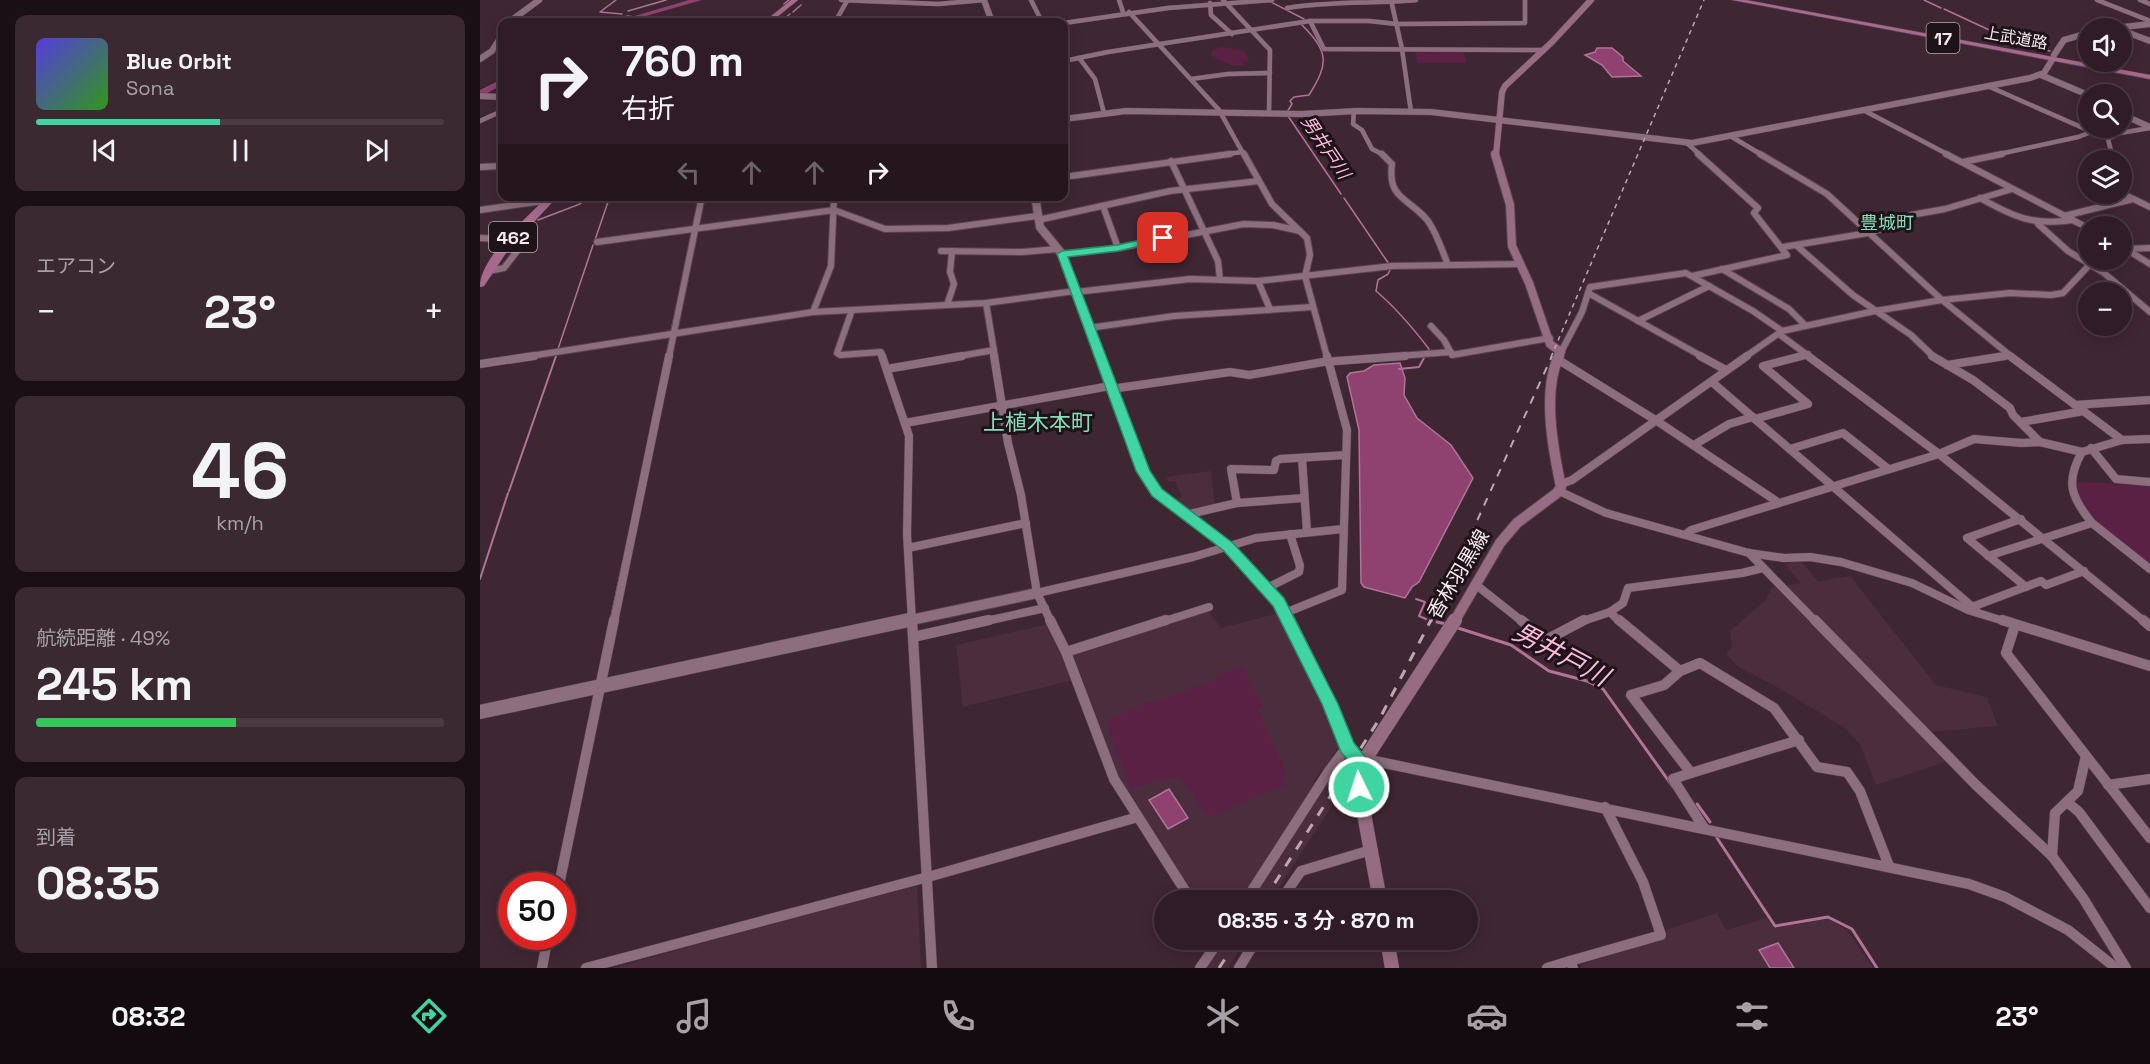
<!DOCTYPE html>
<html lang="ja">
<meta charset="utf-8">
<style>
:root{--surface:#2f1c26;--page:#3b2932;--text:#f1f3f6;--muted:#a7a1a7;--line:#4a3a43;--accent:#3fd4a2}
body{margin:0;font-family:"Space Grotesk","Noto Sans JP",sans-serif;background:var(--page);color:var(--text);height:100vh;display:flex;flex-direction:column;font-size:22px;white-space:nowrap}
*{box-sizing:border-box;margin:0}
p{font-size:20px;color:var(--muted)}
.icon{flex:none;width:33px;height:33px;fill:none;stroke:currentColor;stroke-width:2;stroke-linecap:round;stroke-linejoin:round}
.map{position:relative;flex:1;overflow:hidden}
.sheet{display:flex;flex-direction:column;gap:15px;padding:15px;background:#1a0f15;width:480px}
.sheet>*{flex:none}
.banner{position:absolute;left:18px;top:18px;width:570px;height:183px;border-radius:12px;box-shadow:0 3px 15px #0003,0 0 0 2px var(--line);background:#2f1c26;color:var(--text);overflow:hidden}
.fabs{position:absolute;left:1598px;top:18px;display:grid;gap:12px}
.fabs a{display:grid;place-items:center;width:54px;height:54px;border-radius:50%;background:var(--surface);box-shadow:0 3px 15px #0003,0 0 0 2px var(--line);font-size:30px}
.speed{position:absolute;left:18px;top:872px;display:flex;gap:12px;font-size:30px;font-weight:700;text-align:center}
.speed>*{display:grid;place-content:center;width:78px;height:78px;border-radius:50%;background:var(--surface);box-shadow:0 3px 15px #0003,0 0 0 2px var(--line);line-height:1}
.speed .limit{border:9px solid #d22;background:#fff;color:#111}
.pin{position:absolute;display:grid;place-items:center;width:51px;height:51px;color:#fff;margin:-26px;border-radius:12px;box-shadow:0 3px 9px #0006}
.me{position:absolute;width:66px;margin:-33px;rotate:356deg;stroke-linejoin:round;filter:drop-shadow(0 0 4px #0008)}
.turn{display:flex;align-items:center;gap:21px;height:126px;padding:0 24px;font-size:27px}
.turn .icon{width:78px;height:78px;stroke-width:2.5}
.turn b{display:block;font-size:42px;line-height:51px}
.lanes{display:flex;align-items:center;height:57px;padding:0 24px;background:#0003;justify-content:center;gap:30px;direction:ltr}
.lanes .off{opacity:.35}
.big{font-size:45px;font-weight:600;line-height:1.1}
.sheet .widget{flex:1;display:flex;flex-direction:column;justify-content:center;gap:9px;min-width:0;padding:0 21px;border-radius:12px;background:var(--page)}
.sheet .dial{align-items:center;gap:0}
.dial b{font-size:78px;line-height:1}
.song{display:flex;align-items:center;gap:18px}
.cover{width:72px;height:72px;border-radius:9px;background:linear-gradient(135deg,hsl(250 70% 55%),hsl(110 70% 35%))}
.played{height:6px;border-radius:3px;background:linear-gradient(90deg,var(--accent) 45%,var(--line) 45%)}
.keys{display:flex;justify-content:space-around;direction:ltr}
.heat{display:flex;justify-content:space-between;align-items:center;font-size:33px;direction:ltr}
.charge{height:9px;border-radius:4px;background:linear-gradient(90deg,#34c759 49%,var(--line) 0)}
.trip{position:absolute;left:674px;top:890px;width:324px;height:60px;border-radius:30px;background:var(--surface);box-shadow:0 3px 15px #0003,0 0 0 2px var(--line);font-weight:600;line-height:60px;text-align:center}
.tab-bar{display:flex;height:96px;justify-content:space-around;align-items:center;background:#130b0f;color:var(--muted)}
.tab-bar .icon{width:42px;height:42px}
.tab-bar .current{color:var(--accent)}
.tab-bar b{font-size:27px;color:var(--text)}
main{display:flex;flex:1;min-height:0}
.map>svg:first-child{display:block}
</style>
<main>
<section class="sheet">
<div class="widget">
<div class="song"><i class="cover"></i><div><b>Blue Orbit</b><p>Sona</p></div></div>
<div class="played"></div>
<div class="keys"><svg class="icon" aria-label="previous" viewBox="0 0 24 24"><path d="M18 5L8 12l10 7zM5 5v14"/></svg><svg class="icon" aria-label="pause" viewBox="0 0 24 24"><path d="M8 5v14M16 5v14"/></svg><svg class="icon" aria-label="next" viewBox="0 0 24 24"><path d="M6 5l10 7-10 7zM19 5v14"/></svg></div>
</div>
<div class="widget"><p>エアコン</p>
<div class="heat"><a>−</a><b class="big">23°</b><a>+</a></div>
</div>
<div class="widget dial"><b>46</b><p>km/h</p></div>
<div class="widget"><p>航続距離 · 49%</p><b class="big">245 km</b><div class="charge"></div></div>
<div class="widget"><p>到着</p><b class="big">08:35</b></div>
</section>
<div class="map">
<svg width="1670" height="968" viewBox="0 0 1670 968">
<rect width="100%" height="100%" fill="#3f2633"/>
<g fill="#4c2d3e">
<path d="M731 471 735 507 709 513 696 500 702 497 695 481 689 482 686 477Z"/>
<path d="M1319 559 1338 581 1370 576 1456 685 1507 697 1518 726 1451 732 1355 637 1468 761 1396 785 1380 744 1365 728 1297 687 1257 666 1246 654 1252 647 1250 631 1285 601 1292 587 1321 583 1306 566 1312 560Z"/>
<path d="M728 610 741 628 799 613 845 713 858 747 845 769 841 770 834 781 836 783 760 900H717L639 778 593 653Z"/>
<path d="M568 624 594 680 483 707 476 645Z"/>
<path d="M865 756 875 770 791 900H771Z"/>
<path d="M437 886 441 968H133L307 920Z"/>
<path d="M1237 913 1246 930 1286 918 1294 928 1348 919 1367 930 1393 968H1100L1102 964 1188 938 1186 930Z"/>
<path d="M746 939H766L748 968H726Z"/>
</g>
<g fill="#5b2144">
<path d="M741 47 764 50 769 61 762 62 764 65 753 66 731 56 732 51Z"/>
<path d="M935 50H983L987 63H937Z"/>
<path d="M1594 482 1670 484V567C1641 542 1604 521 1594 482Z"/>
<path d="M762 666 783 707 777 709 803 766 807 784 732 816 727 815 699 776 650 788 626 721 669 701 675 702 735 680 737 676Z"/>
</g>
<g fill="#8f426f" stroke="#af7496" stroke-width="1.5">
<path d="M1117 48H1132L1143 57V61L1161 76 1132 77 1122 65 1105 55 1115 52Z"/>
<path d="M920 363 925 378 924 395 937 418 971 445 993 478 939 582 932 587 925 598 884 587 881 583 879 430 867 377 870 373 884 371 894 365Z"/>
<path d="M689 789 708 818 688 829 669 800Z"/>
<path d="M1298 943 1314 968H1290L1279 950Z"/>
</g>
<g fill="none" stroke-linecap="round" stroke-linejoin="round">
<g stroke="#af7496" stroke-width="1.5">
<path d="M136 0 120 12 142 14"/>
<path d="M1444 0 1461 8"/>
<path d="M789 1 824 19 821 24C848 51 850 62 829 95L814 97 810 101 812 104 807 112"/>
<path d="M304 4 309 0"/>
<path d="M1464 9 1546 47 1570 51"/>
<path d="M148 11 186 0"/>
<path d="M313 12 321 5"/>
<path d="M147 16 154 17"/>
<path d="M300 22 310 14"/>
<path d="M808 116 861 194"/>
<path d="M864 198 909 264"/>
<path d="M58 220 100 204 108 196"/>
<path d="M115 240 130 196"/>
<path d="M911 268 908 274 898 280 896 291C916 308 933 328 949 349L944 357"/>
<path d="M191 331 197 305"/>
<path d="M78 349 113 245"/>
<path d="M186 356 190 338"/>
</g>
<g stroke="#af7496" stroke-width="2">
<path d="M919 369 939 367 945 356"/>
<path d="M29 491 76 356"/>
<path d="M0 579 28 493"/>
<path d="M936 599 945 602 939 616 946 619"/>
<path d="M131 618 143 562"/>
</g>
<g stroke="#af7496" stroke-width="3">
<path d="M957 622 966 624"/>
<path d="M978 628 1031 645 1069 671 1107 681 1123 689 1193 787"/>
<path d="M1217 804 1230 822"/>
<path d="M1237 838 1295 926 1348 917 1372 929 1397 968"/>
</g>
<g fill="#8f426f" fill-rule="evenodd">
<path d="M209 0H222L145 22H134Z"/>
<path d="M22 79V85L0 97V90Z"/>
</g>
<g stroke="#58434e" stroke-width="5">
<g id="minor-far3">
<path d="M361 0 458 4 504 0"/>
<path d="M551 0 562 22"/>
<path d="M639 0 643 12"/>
<path d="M743 0 790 50 789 113"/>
<path d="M911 0 922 49 931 112"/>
<path d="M1617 0 1670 21"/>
<path d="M1660 0 1670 4"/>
<path d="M730 3 731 15 752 34"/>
<path d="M807 8C849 1 893 4 936 0"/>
<path d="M649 12 739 110 764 155"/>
<path d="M830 21 844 49 1064 50"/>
<path d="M355 22 367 1"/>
<path d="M584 23 688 8 792 0"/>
<path d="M600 59 615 79 624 113"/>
<path d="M584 61 628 52 830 21H889L917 24 1045 23V0"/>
<path d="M711 79 748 74 790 73"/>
<path d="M1510 87 1610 131"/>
<path d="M874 111 873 124 882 130 892 149 904 155"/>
<path d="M1385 111 1469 155"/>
<path d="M0 121 22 111"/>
<path d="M1252 137 1282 155"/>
<path d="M1207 143 1220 155"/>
<path d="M738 155 763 152"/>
<path d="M1515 155 1598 137 1622 128"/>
<path d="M1632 155 1628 139 1640 133 1670 128"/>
</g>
</g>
<g stroke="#58434e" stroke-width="8">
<g id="minor-far2">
<path d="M764 154 792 204 827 238 830 255 825 276 847 357"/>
<path d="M902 154 912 164C907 200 930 198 948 221 957 234 962 250 968 265"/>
<path d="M1280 154 1347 194 1462 300 1532 357"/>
<path d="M1466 154 1608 228"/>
<path d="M1631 154 1633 160"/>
<path d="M691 161 738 261 740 280"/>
<path d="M1483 162 1522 154"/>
<path d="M0 167 22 166"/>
<path d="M584 177 750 154"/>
<path d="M1641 193 1670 207"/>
<path d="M1500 198C1534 217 1553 226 1593 220"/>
<path d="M623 206 638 248"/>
<path d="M0 210 63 201"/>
<path d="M1584 216 1653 199"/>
<path d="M558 220 690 191 779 181"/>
<path d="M1558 224 1588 251 1624 273 1670 312"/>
<path d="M0 238 23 239"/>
<path d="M117 242 354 210 405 229 468 228 557 216"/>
<path d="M1317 246 1373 295 1431 335 1454 357"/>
<path d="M1641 246 1670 264"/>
<path d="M1303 247 1388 233 1415 225 1431 215 1465 209 1532 189"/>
<path d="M1645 249 1670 248"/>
<path d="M461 251 542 252 578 249"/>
<path d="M582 254 638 248 764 224 793 225 820 231"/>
<path d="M1242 269 1309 309 1325 325"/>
<path d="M8 271 24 268 38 250"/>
<path d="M1212 276 1307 255 1274 213 1278 208 1218 154"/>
<path d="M778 281 790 309"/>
<path d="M596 292 710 279 778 281 912 266 1039 264"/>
<path d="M1108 293 1223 357"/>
<path d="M506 303 515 357"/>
<path d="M467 305 474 284 470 272 472 251"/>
<path d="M372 310 357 353 360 355 401 352 403 357"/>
<path d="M333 312 351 266 354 196"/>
<path d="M1158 321 1229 286"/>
<path d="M951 326 964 340 972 355 1070 338"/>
<path d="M609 328 694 316 833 307"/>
<path d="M1299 334 1330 357"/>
<path d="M1081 352 1102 312 1110 287 1206 273 1273 311 1302 331"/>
<path d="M44 357 333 312 506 303 595 291"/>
<path d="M189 357 222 196"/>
<path d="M474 357 514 350"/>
<path d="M905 357 971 352"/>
<path d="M1265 357 1302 331 1395 311 1462 300 1530 293 1571 295 1583 293 1614 260"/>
<path d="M1316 357 1328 354"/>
<path d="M1516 357 1529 355"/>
</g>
</g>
<g stroke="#58434e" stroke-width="9">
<g id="minor-far1">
<path d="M402 356 429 436 427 534 432 622"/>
<path d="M514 356 528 443 541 495 557 593 571 622"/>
<path d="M1220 356 1246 370"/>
<path d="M1328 356 1459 454 1665 622"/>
<path d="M1452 356 1493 380 1530 408 1533 415 1560 442"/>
<path d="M1530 356 1642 440"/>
<path d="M1077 359 1177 421 1299 503"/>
<path d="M0 364 54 356"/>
<path d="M1467 365 1525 356"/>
<path d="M407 369 482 356"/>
<path d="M1232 382 1496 610"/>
<path d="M631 389 750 372 769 375 843 362 925 356"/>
<path d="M1595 405 1670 400"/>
<path d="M1275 419 1328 404 1283 366 1322 356"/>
<path d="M1541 422 1604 411"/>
<path d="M425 423 630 386"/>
<path d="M1214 445 1249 424 1273 417"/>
<path d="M1611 448 1636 479 1670 482"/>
<path d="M1310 449 1363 433 1407 468"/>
<path d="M822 458 827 532"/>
<path d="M1081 484 1092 480 1267 356"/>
<path d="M1079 491 1126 513 1269 553 1304 558 1330 557 1361 562 1432 583 1488 610 1527 622"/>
<path d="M757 503 751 469 794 470 796 461 800 459 866 455"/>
<path d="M705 515 757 503 824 498"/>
<path d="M1541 519 1487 538 1546 587"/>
<path d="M1612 523 1670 569"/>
<path d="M1206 534 1211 530 1459 454 1494 439 1542 443 1560 442 1602 452 1642 440 1670 439"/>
<path d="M428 548 546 523"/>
<path d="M1269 553 1336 622"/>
<path d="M1508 556 1612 523C1591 497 1585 482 1602 452"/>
<path d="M995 584 1043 622"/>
<path d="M787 588 819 572 820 566 810 534"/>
<path d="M557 593 713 557 776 538 863 529"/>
<path d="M1492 607 1561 581 1566 585 1604 571"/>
<path d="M1130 612 1140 622"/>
<path d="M805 613 862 590 867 430 847 356"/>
<path d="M134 622 189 356"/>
<path d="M502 622 565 608"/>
<path d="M682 622 729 607"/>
<path d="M1100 622 1130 612 1143 603 1148 588 1262 573 1283 568"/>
</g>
</g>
<g stroke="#58434e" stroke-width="11">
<g id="minor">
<path d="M432 620 452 968"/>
<path d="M570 620 586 652 634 779 711 900"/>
<path d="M1041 620 1066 640 1104 620"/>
<path d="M1139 620 1200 671"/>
<path d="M1335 620 1496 785 1572 856 1603 898 1646 968"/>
<path d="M1522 620 1670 666"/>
<path d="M1663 620 1670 626"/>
<path d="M1535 625 1526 653 1670 838"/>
<path d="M433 637 509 620"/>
<path d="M586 652 686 620"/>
<path d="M885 759 1489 884 1525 897 1588 930 1636 968"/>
<path d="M1211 773 1319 740"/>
<path d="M1628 785 1670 779"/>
<path d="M1587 802 1599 812 1670 908"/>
<path d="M1224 828 1193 779 1211 773 1151 695 1184 685 1200 671 1220 663 1294 708 1337 767 1367 772 1380 791 1409 866"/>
<path d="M1572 856 1575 813 1598 791 1606 756"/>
<path d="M79 885 134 620"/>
<path d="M766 900 849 771 867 747"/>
<path d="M801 900 821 871 891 850"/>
<path d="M62 968 68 936"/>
<path d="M106 968 448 877 658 817"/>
<path d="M720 968 740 939"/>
<path d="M759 968 777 939"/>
<path d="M1067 968 1090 961"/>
<path d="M1093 968 1090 961 1181 935 1163 882 1125 807"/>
</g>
</g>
<g stroke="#58434e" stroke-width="7">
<g id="tertiary-far3">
<path d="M504 0 512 22"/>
<path d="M29 22 59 0"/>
<path d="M1635 28 1670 24"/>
<path d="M1641 30 1670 41"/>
<path d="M1574 55 1584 40 1608 33"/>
<path d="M0 59 12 51 22 35"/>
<path d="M1561 75 1608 95"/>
<path d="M0 96 22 97"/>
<path d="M1641 114 1670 127"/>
<path d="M584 119 646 111 822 114 877 111 951 112 1212 143 1550 78 1564 73 1572 60"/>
</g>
</g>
<g stroke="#58434e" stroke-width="10">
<path id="tertiary-far2" d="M555 196 560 227 582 254 620 357"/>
</g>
<g stroke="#58434e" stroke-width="12">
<g id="tertiary-far1">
<path d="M620 356 663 471 677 492 748 547 799 602 809 622"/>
<path d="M422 622 557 593"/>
</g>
</g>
<g stroke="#58434e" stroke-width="15">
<g id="tertiary">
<path d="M808 620 850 704 867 747 882 764"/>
<path d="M0 712 429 620"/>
</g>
</g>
<g stroke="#58434e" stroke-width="7">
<path id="secondary-far3" d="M1016 155 1022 92 1025 86 1072 42 1111 0"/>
</g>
<g stroke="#58434e" stroke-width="10">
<path id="secondary-far2" d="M1015 154 1030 205 1032 246 1049 283 1070 344 1081 352 1078 357"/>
</g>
<g stroke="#58434e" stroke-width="12">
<path id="secondary-far1" d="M974 622 1020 543 1037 523 1077 493 1081 487C1073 449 1062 391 1079 356"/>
</g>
<g stroke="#58434e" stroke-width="15">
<g id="secondary">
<path d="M900 900 879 787 882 764 975 620"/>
<path d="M907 939 912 968"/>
</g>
</g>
<g stroke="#58434e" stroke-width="1">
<g id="trunk">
<path d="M311 0H318L291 22H284Z"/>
<path d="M1252 0H1266L1670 75V79Z"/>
<path d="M68 196H78L28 250 4 286 0 287C0 257 47 218 68 196Z"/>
</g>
</g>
<use href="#minor-far3" stroke="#8c6e7e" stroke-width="4.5"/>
<use href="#minor-far2" stroke="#8c6e7e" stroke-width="6"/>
<use href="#minor-far1" stroke="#8c6e7e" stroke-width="8"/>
<use href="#minor" stroke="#8c6e7e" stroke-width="10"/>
<use href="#tertiary-far3" stroke="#8c6e7e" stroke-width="6"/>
<use href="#tertiary-far2" stroke="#8c6e7e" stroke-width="8"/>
<use href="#tertiary-far1" stroke="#8c6e7e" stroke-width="10"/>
<use href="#tertiary" stroke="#8c6e7e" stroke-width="14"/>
<use href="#secondary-far3" stroke="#966c83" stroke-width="6"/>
<use href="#secondary-far2" stroke="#966c83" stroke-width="8"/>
<use href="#secondary-far1" stroke="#966c83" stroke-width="10"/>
<use href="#secondary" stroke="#966c83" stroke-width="14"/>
<use href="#trunk" fill="#a76a8c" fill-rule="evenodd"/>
<path stroke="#bca8b2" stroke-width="1.5" stroke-dasharray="4.5 4.5" stroke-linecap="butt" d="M1071 357 1224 0"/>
<path stroke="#bca8b2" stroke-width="2" stroke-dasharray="8 8" stroke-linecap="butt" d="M951 622 1072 356"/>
<g stroke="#bca8b2" stroke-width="3" stroke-dasharray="10 10" stroke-linecap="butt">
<path d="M784 900 900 718 951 620"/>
<path d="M739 968 758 939"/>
</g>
</g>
<path fill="#3fd4a2" stroke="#298a69" stroke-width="1.5" d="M683 235 688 238 687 240 638 251 588 257 670 471 682 489 753 543 804 598 858 704 874 743 891 764 885 792 879 795 873 792 870 787 873 766 861 752 842 704 793 606 743 550 672 496 656 471 577 254 582 251 638 245Z"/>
<g text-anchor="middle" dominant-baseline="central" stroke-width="6" stroke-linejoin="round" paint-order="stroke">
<g font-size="16" fill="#fae9f1" stroke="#1e1319">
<text transform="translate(1536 38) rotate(10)">上武道路</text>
</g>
<g fill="#1e1319" stroke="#b8a9b0" stroke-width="1.5">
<rect x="1446.5" y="23" width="33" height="30" rx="4.5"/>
<rect x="9" y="222" width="48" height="30" rx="4.5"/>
</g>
<g font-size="18" font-weight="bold" fill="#fae9f1">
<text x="1463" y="38">17</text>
<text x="33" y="237">462</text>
</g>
<g font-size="18" font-style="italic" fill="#fdbade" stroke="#1e1319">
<text transform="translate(846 147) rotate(56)">男井戸川</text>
</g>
<g font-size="18" fill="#86deba" stroke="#1e1319">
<text x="1407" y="222">豊城町</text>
</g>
<g font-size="20" fill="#fae9f1" stroke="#1e1319">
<text transform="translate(978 574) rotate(-59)">香林羽黒線</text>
</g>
<g font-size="22" fill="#86deba" stroke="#1e1319">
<text x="558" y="422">上植木本町</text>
</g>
<g font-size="26" font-style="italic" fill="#fdbade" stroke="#1e1319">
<text transform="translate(1081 654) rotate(28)">男井戸川</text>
</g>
</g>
</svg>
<div class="fabs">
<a><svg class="icon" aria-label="sound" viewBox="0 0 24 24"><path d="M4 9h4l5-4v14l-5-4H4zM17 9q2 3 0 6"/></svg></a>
<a><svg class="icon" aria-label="search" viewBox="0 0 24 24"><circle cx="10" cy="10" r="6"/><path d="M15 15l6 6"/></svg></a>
<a><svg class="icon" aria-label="layers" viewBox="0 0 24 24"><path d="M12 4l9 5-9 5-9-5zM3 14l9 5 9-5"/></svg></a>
<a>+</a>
<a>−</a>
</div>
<div class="speed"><div class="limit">50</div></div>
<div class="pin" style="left:683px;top:238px;background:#d93025"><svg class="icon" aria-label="arrive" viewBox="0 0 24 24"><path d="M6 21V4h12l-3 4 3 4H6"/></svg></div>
<svg class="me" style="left:879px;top:787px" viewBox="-20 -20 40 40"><circle r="17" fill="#3fd4a2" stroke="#fff" stroke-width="3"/><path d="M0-11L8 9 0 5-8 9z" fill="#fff"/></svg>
<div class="trip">08:35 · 3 分 · 870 m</div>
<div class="banner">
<div class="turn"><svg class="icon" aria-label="right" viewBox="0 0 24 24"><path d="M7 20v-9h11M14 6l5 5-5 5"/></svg><div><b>760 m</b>右折</div></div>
<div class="lanes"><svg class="icon off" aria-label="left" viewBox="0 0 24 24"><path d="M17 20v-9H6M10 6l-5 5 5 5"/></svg><svg class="icon off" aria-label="ahead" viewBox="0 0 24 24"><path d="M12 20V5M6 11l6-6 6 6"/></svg><svg class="icon off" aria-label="ahead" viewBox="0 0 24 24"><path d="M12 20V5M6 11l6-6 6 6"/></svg><svg class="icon" aria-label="right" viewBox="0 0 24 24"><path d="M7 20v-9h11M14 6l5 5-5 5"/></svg></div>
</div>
</div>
</main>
<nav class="tab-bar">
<b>08:32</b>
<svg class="icon current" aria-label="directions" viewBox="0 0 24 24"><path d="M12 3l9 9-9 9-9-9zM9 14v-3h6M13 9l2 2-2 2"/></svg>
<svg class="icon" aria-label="music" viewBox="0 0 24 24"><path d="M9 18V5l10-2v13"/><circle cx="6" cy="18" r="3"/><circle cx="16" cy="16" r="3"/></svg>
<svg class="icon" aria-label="phone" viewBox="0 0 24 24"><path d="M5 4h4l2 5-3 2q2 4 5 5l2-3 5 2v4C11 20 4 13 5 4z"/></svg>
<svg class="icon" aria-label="climate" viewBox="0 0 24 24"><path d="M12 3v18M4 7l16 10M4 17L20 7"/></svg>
<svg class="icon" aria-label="car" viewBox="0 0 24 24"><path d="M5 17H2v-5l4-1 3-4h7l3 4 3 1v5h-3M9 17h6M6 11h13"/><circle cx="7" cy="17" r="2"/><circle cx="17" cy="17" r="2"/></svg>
<svg class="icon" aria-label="filters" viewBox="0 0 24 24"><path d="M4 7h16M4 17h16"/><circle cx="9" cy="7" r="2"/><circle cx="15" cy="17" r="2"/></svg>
<b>23°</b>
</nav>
